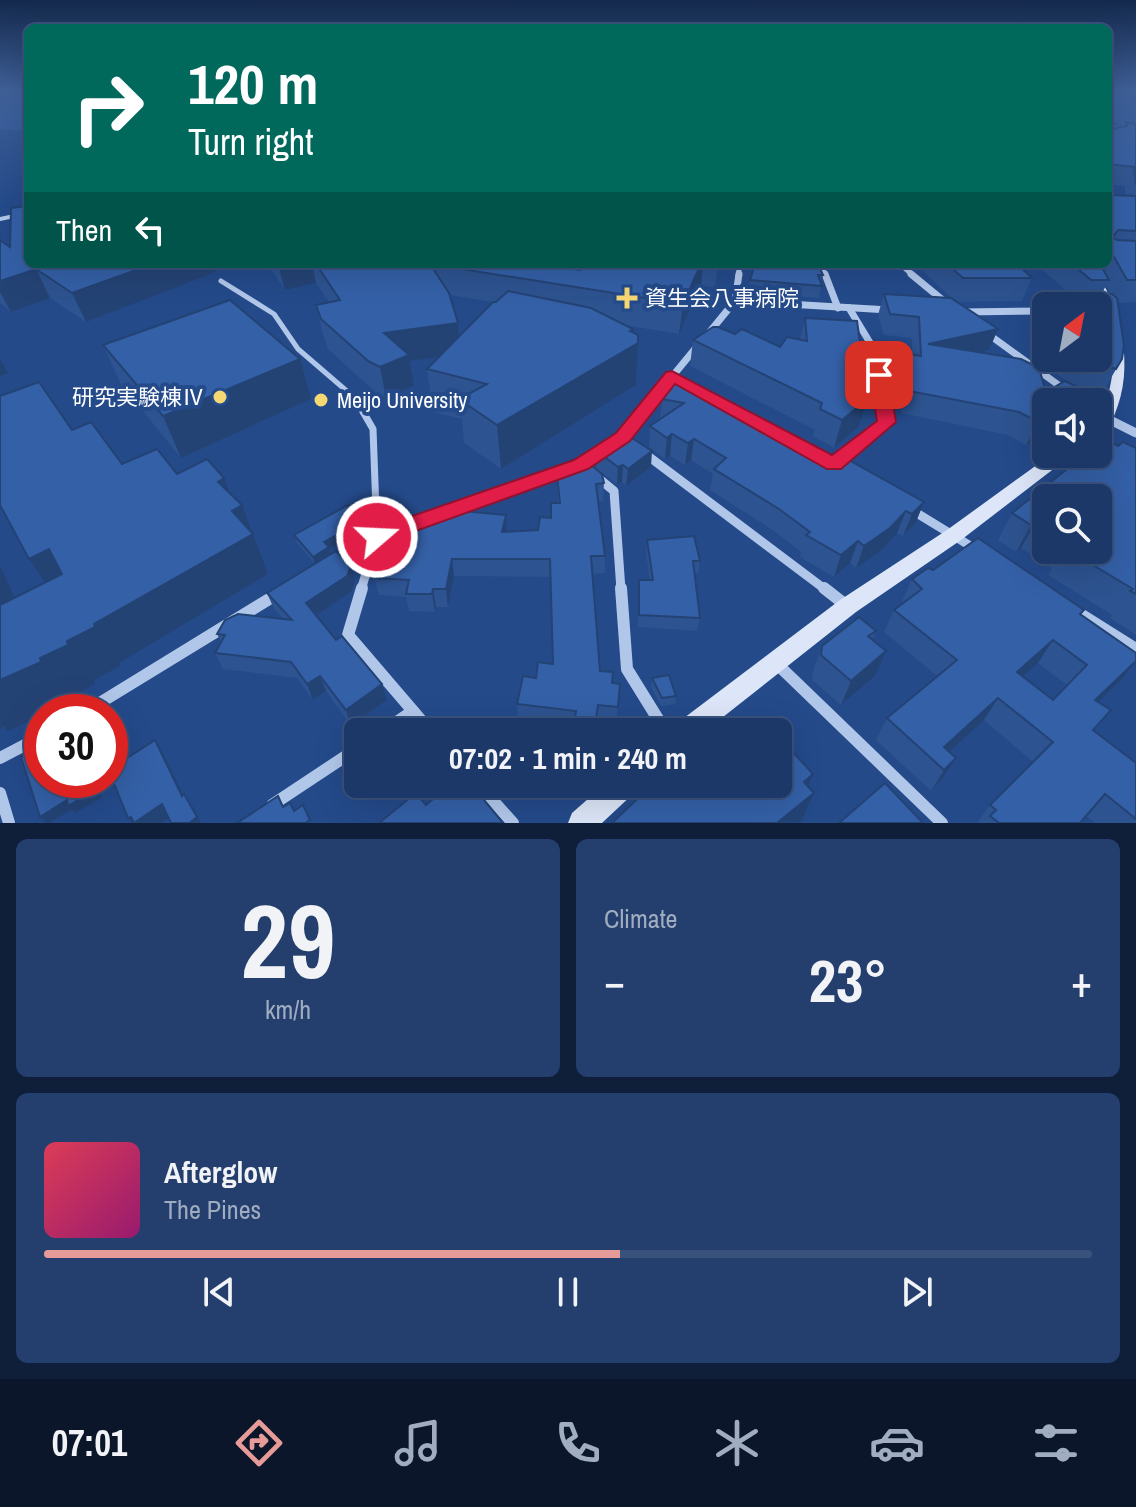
<!DOCTYPE html>
<meta charset="utf-8">
<style>
:root{--surface:#1b3868;--page:#243f6e;--text:#f1f3f6;--muted:#a0acc0;--line:#39527c;--accent:#e69b98}
body{margin:0;font-family:"Archivo Narrow","Noto Sans JP",sans-serif;background:var(--page);color:var(--text);height:100vh;display:flex;flex-direction:column;font-size:30px;white-space:nowrap}
*{box-sizing:border-box;margin:0}
p{font-size:26px;color:var(--muted)}
.icon{flex:none;width:44px;height:44px;fill:none;stroke:currentColor;stroke-width:2;stroke-linecap:round;stroke-linejoin:round}
.map{position:relative;height:823px;overflow:hidden}
.drawer{display:flex;flex-direction:column;gap:16px;padding:16px;background:#0f1f39;flex:1}
.drawer>*{flex:none}
.banner{position:absolute;left:24px;top:24px;width:1088px;height:244px;border-radius:12px;box-shadow:0 8px 32px #0002,0 0 0 2px var(--line);background:#00695c;color:#fff;overflow:hidden}
.needle{width:52px;rotate:32deg}
.controls{position:absolute;left:1032px;top:292px;display:grid;gap:16px}
.controls a{display:grid;place-items:center;width:80px;height:80px;border-radius:12px;background:var(--surface);box-shadow:0 8px 32px #0002,0 0 0 2px var(--line);font-size:40px}
.speed{position:absolute;left:24px;top:694px;display:flex;gap:16px;font-size:40px;font-weight:700;text-align:center}
.speed>*{display:grid;place-content:center;width:104px;height:104px;border-radius:50%;background:var(--surface);box-shadow:0 8px 32px #0002,0 0 0 2px var(--line);line-height:1}
.speed .limit{border:12px solid #d22;background:#fff;color:#111}
.pin{position:absolute;display:grid;place-items:center;width:68px;height:68px;color:#fff;margin:-34px;border-radius:16px;box-shadow:0 4px 12px #0006}
.me{position:absolute;width:88px;margin:-44px;rotate:71deg;stroke-linejoin:round;filter:drop-shadow(0 0 6px #0008)}
.turn{display:flex;align-items:center;gap:28px;height:168px;padding:0 32px;font-size:36px}
.turn .icon{width:104px;height:104px;stroke-width:2.5}
.turn b{display:block;font-size:56px;line-height:68px}
.then{display:flex;align-items:center;height:76px;padding:0 32px;background:#0003;gap:16px;font-size:30px}
.big{font-size:60px;font-weight:800;line-height:1.1}
.drawer .widget{flex:1;display:flex;flex-direction:column;justify-content:center;gap:12px;min-width:0;padding:0 28px;border-radius:12px;background:var(--page)}
.drawer .dial{align-items:center;gap:0}
.dial b{font-size:104px;line-height:1}
.song{display:flex;align-items:center;gap:24px}
.cover{width:96px;height:96px;border-radius:12px;background:linear-gradient(135deg,hsl(350 70% 55%),hsl(320 70% 35%))}
.played{height:8px;border-radius:4px;background:linear-gradient(90deg,var(--accent) 55%,var(--line) 55%)}
.keys{display:flex;justify-content:space-around;direction:ltr}
.heat{display:flex;justify-content:space-between;align-items:center;font-size:44px;direction:ltr}
.drawer .tiles{flex:1;display:grid;gap:16px;grid-template-columns:1fr 1fr}
.widget:last-child{grid-column:span 2}
.trip{position:absolute;left:344px;top:718px;width:448px;height:80px;border-radius:12px;background:var(--surface);box-shadow:0 8px 32px #0002,0 0 0 2px var(--line);font-weight:800;line-height:80px;text-align:center}
.dock{display:flex;height:128px;justify-content:space-around;align-items:center;background:#0b162a;color:var(--muted)}
.dock .icon{width:56px;height:56px}
.dock .current{color:var(--accent)}
.dock b{font-size:36px;color:var(--text)}
.map>svg:first-child{display:block}
</style>
<div class="map">
<svg width="1136" height="823" viewBox="0 0 1136 823">
<rect width="100%" height="100%" fill="#244a8a"/>
<g fill="#2e5aa2">
<path d="M0 91H28V131L0 129Z"/>
<path d="M1108 91 1136 93V139L1108 134Z"/>
</g>
<g fill="none" stroke-linecap="round" stroke-linejoin="round">
<g stroke="#b1c7ea" stroke-width="4">
<path d="M28 181H25L28 190"/>
<path d="M0 219 28 213"/>
</g>
<path stroke="#b1c7ea" stroke-width="5" d="M221 281 274 314 298 349 356 399 363 412"/>
<path stroke="#b1c7ea" stroke-width="7" d="M362 410 373 429 377 537"/>
<g stroke="#b1c7ea" stroke-width="5">
<path d="M821 264 825 276"/>
<path d="M900 264 914 276"/>
<path d="M738 276 740 264"/>
</g>
<g stroke="#b1c7ea" stroke-width="7">
<path d="M825 274 838 308"/>
<path d="M911 274 945 302"/>
<path d="M735 301 889 310"/>
<path d="M849 308 875 351 885 412"/>
<path d="M963 312 1046 311"/>
<path d="M708 334 735 301 739 274"/>
<path d="M988 334 1082 402"/>
<path d="M672 376 700 391"/>
<path d="M643 412 699 344"/>
</g>
<g stroke="#b1c7ea" stroke-width="9">
<path d="M1098 414 1136 433"/>
<path d="M792 442 836 466"/>
<path d="M615 443 645 410"/>
<path d="M644 453 826 590"/>
<path d="M834 464 887 422 885 410"/>
<path d="M577 466 603 450"/>
<path d="M597 477 614 491 621 590"/>
<path d="M910 509 977 550"/>
<path d="M332 561 377 537 565 471"/>
<path d="M361 590 377 537"/>
</g>
<g stroke="#b1c7ea" stroke-width="12">
<path d="M362 588 348 635 431 732"/>
<path d="M621 588 627 669 666 732"/>
<path d="M824 588 847 606"/>
<path d="M1074 610 1136 649"/>
<path d="M776 663 942 823"/>
<path d="M85 712 279 593"/>
<path d="M382 732 413 711"/>
<path d="M0 758 42 736"/>
<path d="M478 784 513 823"/>
<path d="M0 793 9 823"/>
<path d="M272 805 358 748"/>
</g>
<g fill="#dce6f8" fill-rule="evenodd">
<path d="M1080 264H1092C1121 309 1136 366 1114 416 1109 424 1107 432 1098 434 1098 429 1097 421 1098 416 1101 406 1108 397 1110 387 1121 342 1103 301 1080 264Z"/>
<path d="M1052 454H1073L961 540 856 612 704 732H673L676 724 840 600 947 530Z"/>
<path d="M605 784H638L634 793 602 823H568L572 813Z"/>
</g>
</g>
<g fill="#2d5390" fill-rule="evenodd">
<path d="M1126 122 1136 124V302L1118 303 1122 359 1101 395 1075 386 1046 402V434L1026 445 1008 435 901 413 902 376 909 354 912 355V338L884 335 878 315 884 294 951 298 916 264H1017L1032 278 1022 301 957 302 998 329 989 350 979 352 1046 392 1069 383 1032 356 1043 331H1046V358H1098V306H1054L1059 294H1070L1036 264H1108V192L1111 195 1125 196V186L1108 184V123L1115 124 1112 129 1125 126ZM1106 285 1110 294H1102Z"/>
<path d="M0 240 10 247 203 277 86 322 50 298 11 312 0 303Z"/>
<path d="M267 264H545L580 270 582 268 558 264H718L715 287 701 286 679 334 624 325 633 332 638 343 636 385 501 469 464 443 462 419 433 412 427 369 439 357 410 361 414 386 386 398 375 392 328 349 323 335 316 305 329 302 316 283 285 290ZM450 295 492 302 459 337 458 323Z"/>
<path d="M823 275 819 298 748 293 750 280Z"/>
<path d="M805 318 868 399 859 426 834 448 813 436 815 430 690 366 693 340 735 334 780 347 800 340Z"/>
<path d="M103 345 311 399 181 458 121 384Z"/>
<path d="M667 382 799 446 828 462 924 502 915 524 903 536 897 533 882 550 856 568 850 563 834 577 800 557 801 552 774 531 710 490 713 474 691 460 685 465 670 456 665 459 649 447 650 426 660 419 662 399Z"/>
<path d="M1118 446 1136 448V635L1110 618 1112 615 1048 575 1052 568 1021 548 1016 552 998 540 1012 513ZM1046 498 1098 550H1046Z"/>
<path d="M597 451 651 467 626 486 622 482 617 484 596 468Z"/>
<path d="M556 466 604 483 603 501H598L605 556V573L593 574 600 671 613 683 620 684 616 724 597 722 596 732H575V728L518 721 517 704 536 678 553 664 551 577 454 576 448 607H436L435 612 409 611 406 597 379 595 374 578 411 528 506 515 507 532 538 530 551 518 558 503Z"/>
<path d="M362 524 350 531 352 536 329 549 331 554 355 582 351 592 316 616 336 640 382 684 387 700 351 726 326 691 313 700 297 678 223 669 215 653 221 642 217 634 283 619 274 609 267 593 315 564 297 543 294 535Z"/>
<path d="M647 540 700 561 698 573H694L700 618 697 631 638 627 639 580H650L646 552Z"/>
<path d="M912 579 1084 610 1081 615 1136 653V662L1122 679 1098 702 1111 710 1094 731 1136 763V823H1095L1086 816 1080 823H977L990 805 1033 762 984 720 949 752 942 779 931 791 876 740 887 718 937 676 884 632 894 610 904 603 902 601ZM1038 663 1067 685 1053 700 1023 676Z"/>
<path d="M876 631 872 640 875 676 841 705 812 680 813 671 822 646Z"/>
<path d="M652 678 676 696 675 704 661 706 651 687Z"/>
</g>
<g fill="#244375">
<path d="M153 264H231L203 277 86 322 72 293Z"/>
<path d="M278 264H312L316 283 285 290Z"/>
<path d="M701 264H703L701 286 679 334 683 304Z"/>
<path d="M36 269 50 298 11 312 0 292V281Z"/>
<path d="M458 323 461 354 410 361 414 386 386 398 380 367 384 333Z"/>
<path d="M633 329 632 347 638 343 636 385 501 469 497 425Z"/>
<path d="M998 329 989 350 921 365 928 344Z"/>
<path d="M0 359 8 373 0 376Z"/>
<path d="M300 359 311 399 181 458 163 416Z"/>
<path d="M1090 393 1086 402H1075Z"/>
<path d="M868 399 859 426 834 448 842 420Z"/>
<path d="M1046 418V434L1026 445 1038 422Z"/>
<path d="M672 434 670 456 665 459 667 438Z"/>
<path d="M694 439 691 460 685 465 688 443Z"/>
<path d="M652 451 651 467 626 486 628 469Z"/>
<path d="M623 465 622 482 617 484 618 467Z"/>
<path d="M224 478 236 509 242 505 268 574 119 663 120 666 94 680 95 684 70 698 71 701 48 712H42V715L8 731 4 726 0 729V680L40 658 94 624 218 482Z"/>
<path d="M924 502 915 524 903 536 912 514Z"/>
<path d="M906 511 897 533 882 550 856 568 864 546Z"/>
<path d="M506 515 507 532H502Z"/>
<path d="M359 516 362 524 350 531 352 536 329 549 331 556 315 565 313 557 324 542 346 524Z"/>
<path d="M1036 521 1021 548 1016 552 1031 525Z"/>
<path d="M858 541 850 563 834 577 841 555Z"/>
<path d="M49 549 74 589 56 599 29 559Z"/>
<path d="M452 559 454 576 448 607 446 589Z"/>
<path d="M0 566 23 615 0 627Z"/>
<path d="M351 566 355 582 351 592 311 619 306 603Z"/>
<path d="M433 589 436 607 435 612 432 594Z"/>
<path d="M1053 640 1038 663 1003 694 1017 672Z"/>
<path d="M886 651 875 676 841 705 851 681Z"/>
<path d="M1136 661 1122 679 1078 722 1095 700Z"/>
<path d="M320 676 326 691 313 700 307 684Z"/>
<path d="M382 684 387 700 351 726 346 710Z"/>
<path d="M998 698 984 720 937 763 944 747Z"/>
<path d="M155 740 163 753 190 809 182 796Z"/>
<path d="M956 758 942 779 931 791 944 770Z"/>
<path d="M813 774 801 804 814 793 801 822 777 823 804 782Z"/>
<path d="M92 780H96L102 797 75 813 72 809 49 823H46L40 817Z"/>
<path d="M184 794 193 807 201 823H189Z"/>
<path d="M162 804 171 817 162 823H132L128 818Z"/>
</g>
<g fill="#3460a7" stroke="#244375" stroke-width="2" fill-rule="evenodd">
<path d="M1126 122 1136 124V185L1134 167 1108 164V130L1127 126Z"/>
<path d="M1108 123 1115 124 1110 129 1108 130Z"/>
<path d="M1108 192 1111 195 1136 196V231L1118 230 1113 237 1108 231Z"/>
<path d="M28 206V264H153L72 293 36 269 0 281V240L10 247 11 208Z"/>
<path d="M1108 235 1117 240 1136 241V280H1127L1108 246Z"/>
<path d="M316 264H541L580 270 585 264H701L683 304 430 264 449 293 458 323 384 333 409 355 380 367 368 361 321 319 316 305 340 300Z"/>
<path d="M755 264H818L823 275H818L822 286 750 280Z"/>
<path d="M947 264H1017L1032 278H963Z"/>
<path d="M1072 264H1100L1109 280H1091Z"/>
<path d="M508 291 591 308 633 329 630 331 638 335V343L497 425 459 399 487 384 427 369 493 302H496Z"/>
<path d="M884 294 951 298 998 329 928 344 1021 359 1039 368 1046 392 1065 381 1090 393 1075 402H1046V418L1038 422 1019 412 909 391V354L921 356 919 317 890 314Z"/>
<path d="M1059 294H1112L1117 298 1124 345 1122 359 1116 369 1083 358H1098V306H1072Z"/>
<path d="M230 300 300 359 163 416 103 345Z"/>
<path d="M805 318 857 321 868 399 842 420 820 409 822 403 693 340 713 327H718L735 334 742 329 780 347 787 337 807 341Z"/>
<path d="M39 382 72 430 91 422 122 464 157 449 177 474 207 459 224 478 218 482 242 505 232 511 253 534 94 624 95 627 67 641 68 645 40 658 41 662 0 680V605L62 574 49 549 29 559 0 505V396Z"/>
<path d="M667 382 695 387 800 440 795 444 828 462 832 459 839 463 845 458 924 502 912 514 906 511 890 528 864 546 858 541 841 555 806 535 810 532 779 509 714 469 726 458 694 439 688 443 672 434 667 438 650 426 684 403 662 399Z"/>
<path d="M627 435 652 451 628 469 623 465 618 467 597 451Z"/>
<path d="M1105 439 1118 446 1123 442 1136 448V594L1130 591 1133 589 1068 550H1098V498H1046V528L1036 521 1031 525 1012 513 1086 454H1098V445Z"/>
<path d="M582 458 602 474 604 483 596 484 605 556H591L600 671 613 672 612 683 620 684 618 707 598 705 596 719 575 717 576 711 517 704 523 676 536 678 538 662 553 664 550 559H452L446 589H433L432 594H406L409 580 374 578 396 526 411 528 450 510 506 515 502 532 538 530 540 517 551 518V503H560L556 466 572 465 571 460Z"/>
<path d="M348 505 359 516 346 524 350 528 324 542 329 547 313 557 294 535Z"/>
<path d="M694 536 700 561H693L700 618 639 615V580H653L647 540Z"/>
<path d="M978 538 1084 610 1080 614 1136 653V661L1095 700 1111 710 1093 730 1136 763V819L1105 794 1080 823H999L990 816 996 810 990 805 1053 742 998 698 944 747 956 758 944 770 887 718 957 660 894 610 922 589 912 579 928 568 933 570ZM1053 640 1087 665 1053 700 1017 672Z"/>
<path d="M336 551 351 566 347 576 306 603 336 640 342 636 382 684 346 710 320 676 307 684 291 662 215 653 225 635 217 634 225 620 238 614 292 620 267 593Z"/>
<path d="M859 617 876 631 868 636 886 651 851 681 821 655 822 646Z"/>
<path d="M669 675 676 696 662 698 652 678Z"/>
<path d="M155 740 182 796 184 794 197 817 189 823H171L162 804 134 823 131 817 128 818 110 774V769Z"/>
<path d="M42 746V780H92L96 789 68 806 67 800 40 817 21 757Z"/>
<path d="M790 749 813 774 804 782 814 793 777 823H612L653 784H664L678 799 698 784H778V754L780 757Z"/>
<path d="M885 783 923 823H839Z"/>
<path d="M450 784H471L503 823H379L416 793 426 805Z"/>
<path d="M278 796 283 807 290 803 294 811 303 805 310 820 305 823H237Z"/>
</g>
<linearGradient id="sky" x2="0" y2="1"><stop stop-color="#14294c"/><stop offset="0.44" stop-color="#3f6098"/><stop offset="1" stop-color="#3f6098" stop-opacity="0"/></linearGradient>
<rect width="1136" height="206" fill="url(#sky)"/>
<path fill="#e11d48" stroke="#92132f" stroke-width="2" d="M879 370 888 375 896 422 841 469H827L675 384 630 441 588 469 377 545 369 542 366 537 369 531 574 460 616 433 666 372 672 371 832 455 877 421 870 375Z"/>
<g fill="#f5d874" stroke="#244a8a" stroke-width="3">
<path d="M623 286h8v8h8v8h-8v8h-8v-8h-8v-8h8z"/>
<circle cx="220" cy="397" r="8"/>
<circle cx="321" cy="400" r="8"/>
</g>
<g text-anchor="middle" dominant-baseline="central" stroke-width="8" stroke-linejoin="round" paint-order="stroke">
<g font-size="22" fill="#fff" stroke="#244a8a" text-anchor="start">
<text x="645" y="298">資生会八事病院</text>
<text x="204" y="397" text-anchor="end">研究実験棟Ⅳ</text>
<text x="337" y="400">Meijo University</text>
</g>
</g>
</svg>
<div class="controls">
<a><svg class="needle" viewBox="-14 -14 28 28"><path d="M0-13l5 13h-10z" fill="#e53935"/><path d="M0 13l5-13h-10z" fill="#a0acc0"/></svg></a>
<a><svg class="icon" aria-label="sound" viewBox="0 0 24 24"><path d="M4 9h4l5-4v14l-5-4H4zM17 9q2 3 0 6"/></svg></a>
<a><svg class="icon" aria-label="search" viewBox="0 0 24 24"><circle cx="10" cy="10" r="6"/><path d="M15 15l6 6"/></svg></a>
</div>
<div class="speed"><div class="limit">30</div></div>
<div class="pin" style="left:879px;top:375px;background:#d93025"><svg class="icon" aria-label="arrive" viewBox="0 0 24 24"><path d="M6 21V4h12l-3 4 3 4H6"/></svg></div>
<svg class="me" style="left:377px;top:537px" viewBox="-20 -20 40 40"><circle r="17" fill="#e11d48" stroke="#fff" stroke-width="3"/><path d="M0-11L8 9 0 5-8 9z" fill="#fff"/></svg>
<div class="trip">07:02 · 1 min · 240 m</div>
<div class="banner">
<div class="turn"><svg class="icon" aria-label="right" viewBox="0 0 24 24"><path d="M7 20v-9h11M14 6l5 5-5 5"/></svg><div><b>120 m</b>Turn right</div></div>
<div class="then">Then<svg class="icon" aria-label="left" viewBox="0 0 24 24"><path d="M17 20v-9H6M10 6l-5 5 5 5"/></svg></div>
</div>
</div>
<section class="drawer">
<div class="tiles">
<div class="widget dial"><b>29</b><p>km/h</p></div>
<div class="widget"><p>Climate</p>
<div class="heat"><a>−</a><b class="big">23°</b><a>+</a></div>
</div>
<div class="widget">
<div class="song"><i class="cover"></i><div><b>Afterglow</b><p>The Pines</p></div></div>
<div class="played"></div>
<div class="keys"><svg class="icon" aria-label="previous" viewBox="0 0 24 24"><path d="M18 5L8 12l10 7zM5 5v14"/></svg><svg class="icon" aria-label="pause" viewBox="0 0 24 24"><path d="M8 5v14M16 5v14"/></svg><svg class="icon" aria-label="next" viewBox="0 0 24 24"><path d="M6 5l10 7-10 7zM19 5v14"/></svg></div>
</div>
</div>
</section>
<nav class="dock">
<b>07:01</b>
<svg class="icon current" aria-label="directions" viewBox="0 0 24 24"><path d="M12 3l9 9-9 9-9-9zM9 14v-3h6M13 9l2 2-2 2"/></svg>
<svg class="icon" aria-label="music" viewBox="0 0 24 24"><path d="M9 18V5l10-2v13"/><circle cx="6" cy="18" r="3"/><circle cx="16" cy="16" r="3"/></svg>
<svg class="icon" aria-label="phone" viewBox="0 0 24 24"><path d="M5 4h4l2 5-3 2q2 4 5 5l2-3 5 2v4C11 20 4 13 5 4z"/></svg>
<svg class="icon" aria-label="climate" viewBox="0 0 24 24"><path d="M12 3v18M4 7l16 10M4 17L20 7"/></svg>
<svg class="icon" aria-label="car" viewBox="0 0 24 24"><path d="M5 17H2v-5l4-1 3-4h7l3 4 3 1v5h-3M9 17h6M6 11h13"/><circle cx="7" cy="17" r="2"/><circle cx="17" cy="17" r="2"/></svg>
<svg class="icon" aria-label="filters" viewBox="0 0 24 24"><path d="M4 7h16M4 17h16"/><circle cx="9" cy="7" r="2"/><circle cx="15" cy="17" r="2"/></svg>
</nav>
